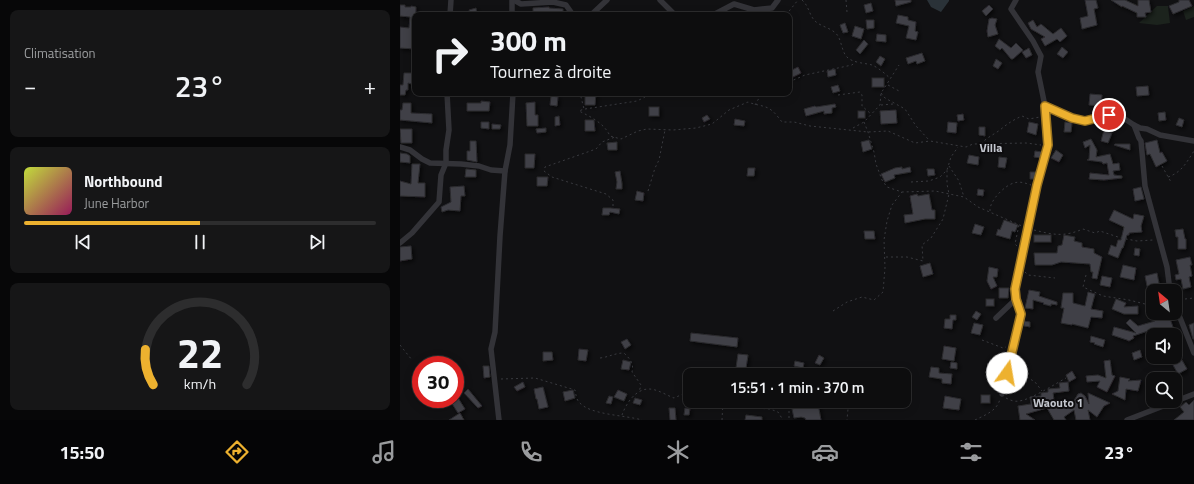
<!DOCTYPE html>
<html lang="fr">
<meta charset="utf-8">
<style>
:root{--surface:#0d0d0e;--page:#161617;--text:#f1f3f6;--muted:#9a9c9e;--line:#2d2d2e;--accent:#edb12f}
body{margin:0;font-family:"Titillium Web",sans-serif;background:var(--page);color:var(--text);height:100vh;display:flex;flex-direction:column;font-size:15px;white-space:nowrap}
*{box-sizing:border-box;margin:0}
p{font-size:13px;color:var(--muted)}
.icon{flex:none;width:22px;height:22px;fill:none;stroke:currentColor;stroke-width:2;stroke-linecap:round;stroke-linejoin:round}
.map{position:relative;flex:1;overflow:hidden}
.side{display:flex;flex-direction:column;gap:10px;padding:10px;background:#070708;width:400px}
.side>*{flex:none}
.top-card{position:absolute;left:12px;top:12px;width:380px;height:84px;border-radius:8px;box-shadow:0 2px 10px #0003,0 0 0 1px var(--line);background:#0d0d0e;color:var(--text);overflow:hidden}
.needle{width:26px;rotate:331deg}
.tools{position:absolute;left:746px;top:284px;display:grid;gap:8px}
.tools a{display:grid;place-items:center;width:36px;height:36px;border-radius:8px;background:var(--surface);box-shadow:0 2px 10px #0003,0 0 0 1px var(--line);font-size:20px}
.speed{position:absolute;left:12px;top:356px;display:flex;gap:8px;font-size:20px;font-weight:700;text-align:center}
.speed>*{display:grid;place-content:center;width:52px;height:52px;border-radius:50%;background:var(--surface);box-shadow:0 2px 10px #0003,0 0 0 1px var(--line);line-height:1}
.speed .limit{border:6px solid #d22;background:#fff;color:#111}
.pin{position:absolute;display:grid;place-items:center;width:34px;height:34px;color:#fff;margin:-17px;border:2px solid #fff;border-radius:50%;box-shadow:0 1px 4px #0007}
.me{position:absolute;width:44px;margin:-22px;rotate:13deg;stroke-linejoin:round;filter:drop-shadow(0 0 3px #0008)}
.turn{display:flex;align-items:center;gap:14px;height:84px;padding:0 12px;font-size:18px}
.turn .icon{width:52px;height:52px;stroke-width:2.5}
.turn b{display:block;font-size:28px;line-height:34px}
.big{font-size:30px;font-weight:600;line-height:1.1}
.side .card{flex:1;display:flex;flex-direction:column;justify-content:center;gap:6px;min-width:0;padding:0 14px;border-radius:8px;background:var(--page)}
.side .dial{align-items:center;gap:0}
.dial svg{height:104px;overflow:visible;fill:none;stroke:var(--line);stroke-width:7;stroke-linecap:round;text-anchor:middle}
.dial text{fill:var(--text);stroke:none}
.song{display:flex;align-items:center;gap:12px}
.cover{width:48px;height:48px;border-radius:6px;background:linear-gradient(135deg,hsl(70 70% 55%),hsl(330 70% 35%))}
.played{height:4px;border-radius:2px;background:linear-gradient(90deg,var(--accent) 50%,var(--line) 50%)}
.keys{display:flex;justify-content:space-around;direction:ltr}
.heat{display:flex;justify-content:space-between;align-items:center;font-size:22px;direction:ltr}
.trip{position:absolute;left:283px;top:368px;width:228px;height:40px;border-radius:8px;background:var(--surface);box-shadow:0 2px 10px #0003,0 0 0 1px var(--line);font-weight:600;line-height:40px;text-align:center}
.menu{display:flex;height:64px;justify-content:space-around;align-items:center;background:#050506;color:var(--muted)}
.menu .icon{width:28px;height:28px}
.menu .selected{color:var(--accent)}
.menu b{font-size:18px;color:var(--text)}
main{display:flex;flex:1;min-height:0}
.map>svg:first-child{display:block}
</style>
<main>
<section class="side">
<div class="card"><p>Climatisation</p>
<div class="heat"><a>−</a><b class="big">23°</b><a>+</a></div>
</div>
<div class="card">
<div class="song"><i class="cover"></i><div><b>Northbound</b><p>June Harbor</p></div></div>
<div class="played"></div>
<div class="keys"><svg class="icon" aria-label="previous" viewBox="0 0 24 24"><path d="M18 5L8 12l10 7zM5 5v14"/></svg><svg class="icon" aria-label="pause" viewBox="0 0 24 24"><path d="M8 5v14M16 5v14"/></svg><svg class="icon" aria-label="next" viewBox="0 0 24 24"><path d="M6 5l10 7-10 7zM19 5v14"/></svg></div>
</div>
<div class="card dial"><svg viewBox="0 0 100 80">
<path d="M14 69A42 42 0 1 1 86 69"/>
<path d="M14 69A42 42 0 0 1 8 42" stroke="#edb12f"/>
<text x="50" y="56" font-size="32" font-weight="700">22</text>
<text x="50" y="72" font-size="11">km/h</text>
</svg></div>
</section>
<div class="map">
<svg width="794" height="420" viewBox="0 0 794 420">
<defs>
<filter id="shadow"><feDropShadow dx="2" dy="2" stdDeviation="2" flood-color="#0009"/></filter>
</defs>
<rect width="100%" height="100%" fill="#111113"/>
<g fill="#1c231d">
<path d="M757 6H768L770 23 757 25 739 23Z"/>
<path d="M794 6V17L786 20 783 11Z"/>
</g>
<path fill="#2a3238" d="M527 0H549V1L541 12 531 7Z"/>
<g fill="#404146" stroke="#2c2b2f" filter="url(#shadow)">
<path d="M495 0H511V2L496 6Z"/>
<path d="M685 0H696L698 8 694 9 697 25 682 29 680 18 688 16Z"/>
<path d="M711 0H725L738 6V0H749L751 12 745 13 746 17H737V13L722 6V7Z"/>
<path d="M779 0H789L792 6 773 14 769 6 779 2Z"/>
<path d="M471 3 473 11 466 13 464 5Z"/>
<path d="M0 5H5V7H11V6L16 7 15 49 0 48V27L9 28 10 17 0 16Z"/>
<path d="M589 5 593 9 586 16 582 11Z"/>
<path d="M149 7V8L163 9V15H133V8Z"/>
<path d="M76 8 77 15H70L69 10Z"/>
<path d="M498 15 508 17V20L516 22 515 31 518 32 516 40 506 38 509 26 496 23Z"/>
<path d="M592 18 597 19 595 25 598 34 588 37 587 31 589 19Z"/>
<path d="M466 20H474V28L467 29Z"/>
<path d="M633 20 637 27 641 24 653 34 661 28 667 36 660 42 657 39 645 46 641 39 645 37 631 29 628 23Z"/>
<path d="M445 23 448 32 443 33 440 25Z"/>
<path d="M455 26 464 29 461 39 452 36Z"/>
<path d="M477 34 486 35V42L476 41Z"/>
<path d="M599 39 611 48 616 43 623 50 613 59H611L602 48 600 50 595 46Z"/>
<path d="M464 40 468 44 460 54 456 50Z"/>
<path d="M662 47 668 52 663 58 657 54Z"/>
<path d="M629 48 632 55 626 58 622 52Z"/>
<path d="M522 53 525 61 517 64 516 61 508 64 506 58Z"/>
<path d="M480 56 485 59 481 66 476 62Z"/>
<path d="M596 59 602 63 598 69 593 66Z"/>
<path d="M398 67 401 73 393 77 390 71Z"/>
<path d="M435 69 436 75 428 77 427 71Z"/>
<path d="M4 73H13L12 84 8 83V90H6L5 95H0V85H3Z"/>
<rect x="472" y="78" width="12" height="9"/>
<path d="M438 85 440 91 433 93 431 87Z"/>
<path d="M748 86 749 95 737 96 736 87Z"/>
<path d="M185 93H196L195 105H185Z"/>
<path d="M690 94 702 95 701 106 689 105Z"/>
<path d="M151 96 158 97 157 106 150 105Z"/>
<path d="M81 101 90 102 89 111H67V103H81Z"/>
<path d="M135 102V115H138V126H127L126 103Z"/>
<path d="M3 103H11V113L32 114V123L0 120V110H2Z"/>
<path d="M435 104 436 107 432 108V113L424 114V111L406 116 404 109 415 106 416 107Z"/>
<rect x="249" y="107" width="10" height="9"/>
<path d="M496 110 497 123 481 124 480 111Z"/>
<rect x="458" y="111" width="7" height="7"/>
<path d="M765 112 766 120 759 121 758 113Z"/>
<path d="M563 114 564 120 558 121 557 115Z"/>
<path d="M307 115 310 119 304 122 302 118Z"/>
<path d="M159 116 160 125 155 126V117Z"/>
<path d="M779 118 784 120 782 127 776 125Z"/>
<path d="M335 119 345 121 344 126 334 125Z"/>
<path d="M185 120H194L195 131H185Z"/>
<path d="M81 122H89V129L81 128Z"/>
<path d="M548 122 557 123 556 133 547 132Z"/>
<path d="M629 122 638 124 636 135 627 132Z"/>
<path d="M665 122 672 123 671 132H664Z"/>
<path d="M92 124 101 125 100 129H92Z"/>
<path d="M579 127H585V136L579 135Z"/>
<path d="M146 128V132L137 133 136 129Z"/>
<path d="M0 129H12V143H1Z"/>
<path d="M704 130 712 133 708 143 701 141Z"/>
<path d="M691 139 697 150 696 157 710 154 713 164 719 163 720 170 713 171 714 175 722 176V178L704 180 689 179 690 173 709 175 707 163 703 164 702 162 687 160 689 159 690 145 685 148 683 142Z"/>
<path d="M469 140 472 149 463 152 461 142Z"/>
<path d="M757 140 760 153 762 152 767 161 756 167 750 154 747 155 745 143Z"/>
<path d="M70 141H76L77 162 67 160V151H70Z"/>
<path d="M217 142V150H208L207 143Z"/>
<path d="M715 144H730V150L714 145Z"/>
<path d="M656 150 663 155 659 162 651 158Z"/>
<path d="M635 151 642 152 640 158 634 157Z"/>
<path d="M0 153 7 154 10 156V163L0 162Z"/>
<path d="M125 154H135L134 168H125Z"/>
<path d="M569 155 579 157 578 165 567 163Z"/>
<path d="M599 157 607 158 605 168 598 167Z"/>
<path d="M12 164H20L18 183H25V197L0 196V181L11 184Z"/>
<path d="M502 167V169L510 167 511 172 494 175 495 178 485 182 481 174 495 168Z"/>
<path d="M348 168H355L354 176H347Z"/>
<path d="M66 169 76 170V177H65Z"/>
<path d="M527 169H534L535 175 528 176Z"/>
<path d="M220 171 222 184V189H216L217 182 215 172Z"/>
<path d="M630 172H636L634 179H630Z"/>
<path d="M137 177H148L147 186H137Z"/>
<path d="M64 186 65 196H61L60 211 48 210 42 212 41 207 51 202 50 187Z"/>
<path d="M741 187 744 199 735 201 733 189Z"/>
<path d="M578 189 584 190 583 196 577 195Z"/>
<path d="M237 191 244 193 243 201 235 200Z"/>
<path d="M517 194 518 196 529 194 532 210H535V219H525L505 223 504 215 513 214 510 196Z"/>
<path d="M203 208H210L220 209 219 214 210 212 209 215H202Z"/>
<path d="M714 210 733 219 734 214 744 216 741 226 742 232 729 233V235H727L723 248H722L718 258 708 254 711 245 716 247 718 240H721L724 227 709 220Z"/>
<path d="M604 220 618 225 615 232 612 231 610 239 596 235 598 229 600 230Z"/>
<path d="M575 224 584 227 581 235 572 233Z"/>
<path d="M783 229 785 239H786V249H778V237H776L775 230Z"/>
<path d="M464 231H474L475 239H465Z"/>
<rect x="634" y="235" width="17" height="7"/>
<path d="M664 235 675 237 674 241 682 243V247L694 249V253L702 257 697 279 692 278 693 272H691L690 264 661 262 652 265H635L634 253H657L658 246 662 245Z"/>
<path d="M11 246 12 259 0 261V247Z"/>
<path d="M735 248 740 249 739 256 734 255Z"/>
<path d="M790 257 792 265H790L792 276 789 277 791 287 783 289 781 279 776 280 775 275 779 274 776 260Z"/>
<path d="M530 263 533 274 523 277 520 266Z"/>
<path d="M723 265 736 268 734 280 720 277Z"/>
<path d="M589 267 598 269 597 277H593L597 286 591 289 587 281Z"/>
<path d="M757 273 760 289 748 291 745 276Z"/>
<path d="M702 276 712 278 710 287 700 285Z"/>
<path d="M599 288H609L608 298H599Z"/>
<path d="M629 290 640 292 639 296 657 302V305L651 304V306L643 304 644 303 633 300V309L625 308Z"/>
<path d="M688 292 695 294 691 309 703 311 702 318 691 317 688 328 672 324V325L661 323 664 308H661L663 293H673V303L685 306Z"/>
<rect x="586" y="299" width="8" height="7"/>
<path d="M716 299 726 303 724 307 738 306V314H724L712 309Z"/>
<path d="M576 311 581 314 577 320 572 317Z"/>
<path d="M761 313H768L773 327 758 332 757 328 733 336 734 338 729 341 727 340 712 335 714 327 736 333 726 323 730 319 738 326 755 321 753 316Z"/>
<path d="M550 315H556V320H553L552 329 544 328 545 319H550Z"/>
<path d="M624 321 630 322V327L624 326Z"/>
<path d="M574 323 583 325 580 335 571 333Z"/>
<path d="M794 323V339H793L789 325Z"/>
<path d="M291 333 338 338 337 347 290 341Z"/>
<path d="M691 336 705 340 703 347 694 344 695 343 690 342Z"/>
<path d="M227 339 231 345 225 349 221 342Z"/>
<path d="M544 346 556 348 554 361 542 359Z"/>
<path d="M179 349 188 350 186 361 178 360Z"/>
<path d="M740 350 742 357 734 360 732 353Z"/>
<path d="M143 352H152L153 360 143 361Z"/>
<path d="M338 354 348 355 345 375H335Z"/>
<path d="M419 355 424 358 420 365 415 363Z"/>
<path d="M223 360 231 362 229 370 221 369Z"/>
<path d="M710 360 712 375 715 376 707 392 697 387 700 381 687 382 686 376 698 375 706 378 704 361Z"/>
<path d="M782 360 787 369 778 374 773 365Z"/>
<path d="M395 361 404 363 403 368 394 366Z"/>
<path d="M551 362 557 363V369L550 368Z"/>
<path d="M588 363 598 365 596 375 586 373Z"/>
<path d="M83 366H89L90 377 84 378Z"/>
<path d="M531 367 539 368V373L552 374 551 384 542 383V379L529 377Z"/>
<path d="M672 371 676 378 669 382 666 375Z"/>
<path d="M720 377 730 379 728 381 741 380 738 391 726 389 725 400 712 394 718 391Z"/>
<path d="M123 382 125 387 117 391 114 387Z"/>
<path d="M668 382 669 391 653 393 655 408 667 401 670 407 678 394 681 393 685 396 689 404 688 393 710 403 704 406 697 417 688 410 690 420H676L674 410 664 417 666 420H654L647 408 626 414 635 420H620L618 406 631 404 630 397 641 396V393L648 392V389L660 388 659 383Z"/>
<path d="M143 387 148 407 139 409 137 399H136L134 389Z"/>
<path d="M68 389 82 406 78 408 64 393Z"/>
<path d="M173 390 175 398 165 401 163 392Z"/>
<path d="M218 390 227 394 224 401 214 397Z"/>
<path d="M55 393 65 409 58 413 49 399H55Z"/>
<rect x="581" y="395" width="9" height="8"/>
<path d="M209 396 213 397 211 404 206 403Z"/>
<path d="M545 396 561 399 559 410 543 408Z"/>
<path d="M235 398 242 400 240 405 233 403Z"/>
<path d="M794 400V420H774L784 412 780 407 786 402 789 405Z"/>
<path d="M418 404 421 420H406L405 418 401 417 394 418 392 409Z"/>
<path d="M269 408H275L276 420H270Z"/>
<path d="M285 408 290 409 289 415H284Z"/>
<path d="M60 413 64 420H49Z"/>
<path d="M346 415 362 417V420H345Z"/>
</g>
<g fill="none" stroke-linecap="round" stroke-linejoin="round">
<g stroke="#393a3f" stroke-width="1" stroke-dasharray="2 3" stroke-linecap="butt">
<path d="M402 0C409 6 409 15 415 21 421 27 433 28 438 36 442 43 442 53 448 58 454 63 465 63 472 65 479 68 485 74 490 78"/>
<path d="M446 0 447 12"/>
<path d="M386 15 398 0"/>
<path d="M389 82 405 75 452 65 456 61"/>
<path d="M488 85 499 91"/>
<path d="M177 93 181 97 184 109 179 111C191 117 204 123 210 136L221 139 238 131 247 129 273 130 296 128 312 124 329 110 348 102C355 105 362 105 368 108 374 111 378 117 382 122H394L410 126 468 132 488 131 515 143 530 141 566 147 573 144 626 143 641 145"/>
<path d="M481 93 485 98 505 109 516 126 529 140"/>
<path d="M438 95 460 92 462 95V106L471 114"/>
<path d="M355 105 362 93"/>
<path d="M481 105 493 104"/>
<path d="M185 109 237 101 245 97V93"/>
<path d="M464 122 468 132 474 152 476 164 482 180 487 187 502 192 535 191 564 197 578 207 622 226"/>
<path d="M453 128 464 122 480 105 481 93 485 87 499 65"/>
<path d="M581 144C586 138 593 135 600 130 607 124 613 120 622 116L629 119 640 117"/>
<path d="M549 166 559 181 564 197"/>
<path d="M762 166 771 182"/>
<path d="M768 177C782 172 786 163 794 151"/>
<path d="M511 182 529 181 540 177 547 170 551 157 558 147"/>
<path d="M248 191 255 168 259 160 265 130"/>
<path d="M213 206V200L206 194 152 177 144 171 145 167 196 149 202 142 215 137"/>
<path d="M590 211C589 201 605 185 614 183 620 181 625 183 631 185"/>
<path d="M634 230C654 235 664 237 683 229L695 233 700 231 721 238 737 241 753 240"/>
<path d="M617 246 615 244 619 225"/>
<path d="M486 257H507L523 261 522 245 531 238 543 219 549 194 547 184V170"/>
<path d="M625 272 628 275 655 278"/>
<path d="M686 275 683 287 703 296 729 300 753 306"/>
<path d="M781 302 785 299 794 298"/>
<path d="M433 311 447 302 462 297 474 300 483 292 485 268 484 240 487 221 492 205 502 192"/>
<path d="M582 340 603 348 606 347"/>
<path d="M0 345 12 360"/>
<path d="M200 358C209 357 215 353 224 353 230 359 234 363 232 372L241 385 239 392"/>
<path d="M614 369 635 382 642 391"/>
<path d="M101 379 135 378 175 390C176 394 176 399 179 402 189 415 225 415 242 420"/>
<path d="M606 398C610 400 614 402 619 401 630 400 655 384 666 378"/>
<path d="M389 401V420"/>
<path d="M443 401 448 409 447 420"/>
<path d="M323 406 370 409 378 412 383 420"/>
<path d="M222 415C226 404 235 389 249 389 257 389 266 395 274 398L290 391"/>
<path d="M322 420 323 401"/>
<path d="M575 420C585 415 597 411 600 399"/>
</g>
<g stroke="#333338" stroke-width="5.5">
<path d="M114 0 121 4 153 2 166 5 173 15"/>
<path d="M260 0 275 15"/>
<path d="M616 0 611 9 633 41 641 56 638 72 645 106 672 118 685 121 709 115 725 119 734 125 739 138 741 141 745 186 767 267 770 291"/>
<path d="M50 15 51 0"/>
<path d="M112 15V0"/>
<path d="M191 15 207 0"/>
<path d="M313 15 334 4 354 10 372 8 378 0"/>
<path d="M734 125 740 128 747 129 760 135 794 141"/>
<path d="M0 147 10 150 22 159 30 163 61 164 79 166 91 170 105 171"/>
<path d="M0 243 12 233 39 202 41 175 46 163V150L49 130 47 93"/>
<path d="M775 305 794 353"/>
<path d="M596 318 616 299"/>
<path d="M602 394 621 314 616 299 615 289 637 185 648 145 645 106"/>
<path d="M99 420 91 349 95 332 100 236 105 171 110 145 113 93"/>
<path d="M727 420 794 394"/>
</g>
</g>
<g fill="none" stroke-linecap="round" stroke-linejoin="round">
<g stroke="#9a731f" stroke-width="10">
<path id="route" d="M607 373 621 314 616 299 615 289 637 185 648 145 645 106 672 118 685 121 709 115"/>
</g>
<use href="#route" stroke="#edb12f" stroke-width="7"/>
</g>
<g text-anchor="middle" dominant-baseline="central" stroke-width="4" stroke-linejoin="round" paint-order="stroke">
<g font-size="12" font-weight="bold" fill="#c4c7cf" stroke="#0d0c0e">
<text x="591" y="147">Villa</text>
<text x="658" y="402">Waouto 1</text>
</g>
</g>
</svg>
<div class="tools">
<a><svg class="needle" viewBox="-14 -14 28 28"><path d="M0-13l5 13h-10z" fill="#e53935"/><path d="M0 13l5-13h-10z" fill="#9a9c9e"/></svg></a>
<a><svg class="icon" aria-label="sound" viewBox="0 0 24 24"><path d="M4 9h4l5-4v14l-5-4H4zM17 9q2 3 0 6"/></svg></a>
<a><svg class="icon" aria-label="search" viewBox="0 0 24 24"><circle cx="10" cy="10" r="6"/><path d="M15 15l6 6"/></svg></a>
</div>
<div class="speed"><div class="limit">30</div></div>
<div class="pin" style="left:709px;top:115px;background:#d93025"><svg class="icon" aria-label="arrive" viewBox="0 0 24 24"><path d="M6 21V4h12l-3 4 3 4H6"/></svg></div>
<svg class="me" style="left:607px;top:373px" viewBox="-20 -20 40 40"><circle r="19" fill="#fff"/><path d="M0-13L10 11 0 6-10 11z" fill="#edb12f"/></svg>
<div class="trip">15:51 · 1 min · 370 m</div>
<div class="top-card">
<div class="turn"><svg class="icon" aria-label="right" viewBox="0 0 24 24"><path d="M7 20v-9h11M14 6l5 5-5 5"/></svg><div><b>300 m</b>Tournez à droite</div></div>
</div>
</div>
</main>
<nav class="menu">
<b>15:50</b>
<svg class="icon selected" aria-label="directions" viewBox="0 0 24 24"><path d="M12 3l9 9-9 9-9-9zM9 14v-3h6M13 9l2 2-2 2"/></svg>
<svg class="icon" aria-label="music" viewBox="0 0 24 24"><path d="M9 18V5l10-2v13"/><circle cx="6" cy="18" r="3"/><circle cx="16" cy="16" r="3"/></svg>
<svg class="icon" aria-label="phone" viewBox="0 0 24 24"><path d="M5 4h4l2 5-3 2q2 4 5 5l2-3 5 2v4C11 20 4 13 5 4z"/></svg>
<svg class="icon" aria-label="climate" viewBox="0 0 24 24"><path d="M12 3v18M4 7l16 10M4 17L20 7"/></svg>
<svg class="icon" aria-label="car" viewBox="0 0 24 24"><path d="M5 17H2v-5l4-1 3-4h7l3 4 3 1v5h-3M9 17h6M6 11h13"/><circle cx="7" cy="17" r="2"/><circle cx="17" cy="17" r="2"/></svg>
<svg class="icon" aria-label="filters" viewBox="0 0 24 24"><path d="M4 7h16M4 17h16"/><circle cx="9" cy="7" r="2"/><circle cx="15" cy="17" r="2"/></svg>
<b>23°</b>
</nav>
